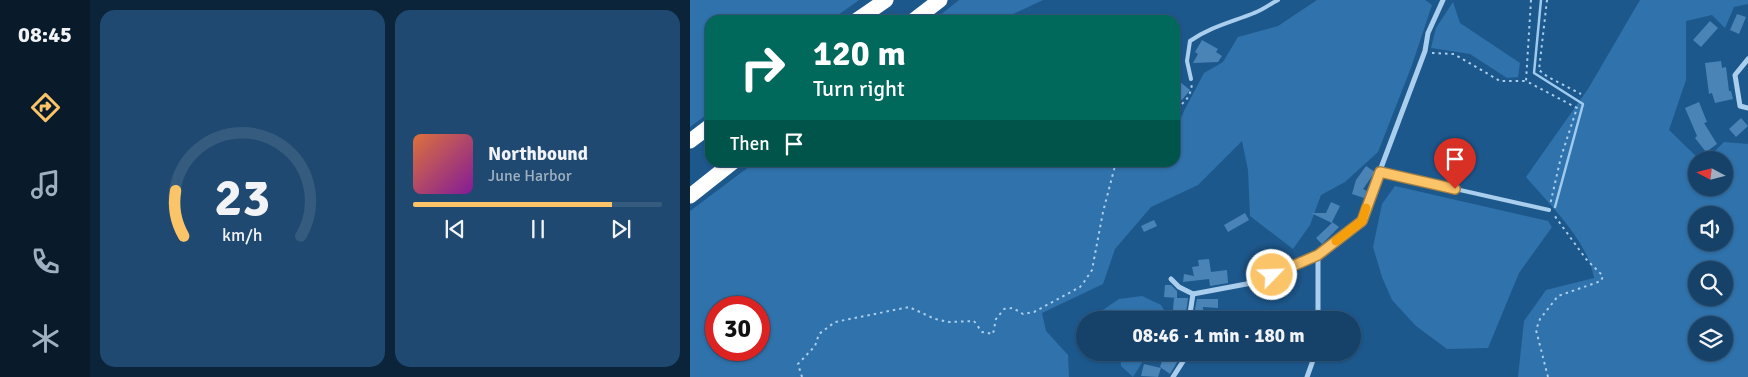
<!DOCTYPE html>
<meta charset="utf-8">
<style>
:root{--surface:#16426a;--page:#1f4970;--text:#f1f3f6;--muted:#9eb0c1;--line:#355b7e;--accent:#fcc469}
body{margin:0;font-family:Signika,sans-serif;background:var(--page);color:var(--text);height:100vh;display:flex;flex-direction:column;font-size:19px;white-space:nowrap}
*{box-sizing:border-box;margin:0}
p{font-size:16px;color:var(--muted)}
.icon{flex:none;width:28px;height:28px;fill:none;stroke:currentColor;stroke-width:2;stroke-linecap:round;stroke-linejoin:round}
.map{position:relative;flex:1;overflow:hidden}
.panel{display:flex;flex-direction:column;gap:10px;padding:10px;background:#0c243a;width:600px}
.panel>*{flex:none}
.hud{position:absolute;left:15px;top:15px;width:475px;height:152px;border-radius:15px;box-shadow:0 1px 4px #0004,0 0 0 1px var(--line);background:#00695c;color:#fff;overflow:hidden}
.needle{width:32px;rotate:277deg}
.controls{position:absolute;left:998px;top:151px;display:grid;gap:10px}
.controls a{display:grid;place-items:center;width:45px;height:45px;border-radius:50%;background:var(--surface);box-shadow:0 1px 4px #0004,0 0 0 1px var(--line);font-size:25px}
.speed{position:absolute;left:15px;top:296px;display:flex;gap:10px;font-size:25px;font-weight:700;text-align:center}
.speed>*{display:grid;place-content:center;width:65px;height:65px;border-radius:50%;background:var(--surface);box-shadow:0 1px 4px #0004,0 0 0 1px var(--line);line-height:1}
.speed .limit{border:8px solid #d22;background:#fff;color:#111}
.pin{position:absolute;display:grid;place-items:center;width:42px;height:42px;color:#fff;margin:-51px -21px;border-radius:50% 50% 50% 0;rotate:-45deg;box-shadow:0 0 5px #0007}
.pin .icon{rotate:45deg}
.me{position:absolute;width:55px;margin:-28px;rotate:66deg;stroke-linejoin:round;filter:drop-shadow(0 0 4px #0008)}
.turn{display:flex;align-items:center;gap:18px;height:105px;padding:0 25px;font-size:22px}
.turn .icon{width:65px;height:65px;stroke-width:2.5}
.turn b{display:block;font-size:35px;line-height:42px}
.then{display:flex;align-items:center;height:48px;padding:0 25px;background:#0003;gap:10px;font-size:19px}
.panel .tile{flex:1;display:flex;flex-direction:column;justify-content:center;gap:8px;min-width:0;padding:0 18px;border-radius:15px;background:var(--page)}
.panel .dial{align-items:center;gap:0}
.dial svg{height:130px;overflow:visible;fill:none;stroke:var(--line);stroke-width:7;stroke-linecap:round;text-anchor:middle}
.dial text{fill:var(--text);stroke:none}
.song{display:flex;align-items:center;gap:15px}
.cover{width:60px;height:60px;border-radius:8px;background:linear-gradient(135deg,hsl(20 70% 55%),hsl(290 70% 35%))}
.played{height:5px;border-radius:2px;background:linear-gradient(90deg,var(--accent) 80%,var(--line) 80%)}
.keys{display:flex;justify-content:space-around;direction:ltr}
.panel .tiles{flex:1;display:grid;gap:10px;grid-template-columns:repeat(2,1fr)}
.trip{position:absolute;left:386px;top:311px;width:285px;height:50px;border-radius:25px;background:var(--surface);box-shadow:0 1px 4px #0004,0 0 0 1px var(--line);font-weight:800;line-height:50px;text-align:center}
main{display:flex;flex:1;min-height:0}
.dock{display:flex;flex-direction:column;width:90px;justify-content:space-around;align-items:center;background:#091a2a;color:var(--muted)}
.dock .icon{width:35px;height:35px}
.dock .active{color:var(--accent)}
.dock b{font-size:22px;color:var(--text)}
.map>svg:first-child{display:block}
</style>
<main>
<nav class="dock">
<b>08:45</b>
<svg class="icon active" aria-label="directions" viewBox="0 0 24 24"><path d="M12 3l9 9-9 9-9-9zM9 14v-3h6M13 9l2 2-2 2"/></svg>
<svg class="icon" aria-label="music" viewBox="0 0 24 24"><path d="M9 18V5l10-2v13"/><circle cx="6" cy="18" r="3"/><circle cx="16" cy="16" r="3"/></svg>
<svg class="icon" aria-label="phone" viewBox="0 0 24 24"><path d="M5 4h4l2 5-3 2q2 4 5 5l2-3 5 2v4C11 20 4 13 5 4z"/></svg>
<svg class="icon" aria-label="climate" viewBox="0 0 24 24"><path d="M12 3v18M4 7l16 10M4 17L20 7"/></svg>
</nav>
<section class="panel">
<div class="tiles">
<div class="tile dial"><svg viewBox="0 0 100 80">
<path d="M14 69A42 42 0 1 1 86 69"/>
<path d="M14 69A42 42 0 0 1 9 41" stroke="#fcc469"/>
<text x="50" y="56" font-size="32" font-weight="700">23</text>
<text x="50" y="72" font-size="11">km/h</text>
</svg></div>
<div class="tile">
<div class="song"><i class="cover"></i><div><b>Northbound</b><p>June Harbor</p></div></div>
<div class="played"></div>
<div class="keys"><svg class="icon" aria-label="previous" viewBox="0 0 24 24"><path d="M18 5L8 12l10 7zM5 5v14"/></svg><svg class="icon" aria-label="pause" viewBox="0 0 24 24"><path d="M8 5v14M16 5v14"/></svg><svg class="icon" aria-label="next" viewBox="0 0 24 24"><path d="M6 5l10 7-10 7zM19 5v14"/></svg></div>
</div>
</div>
</section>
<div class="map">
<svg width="1058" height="377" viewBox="0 0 1058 377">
<rect width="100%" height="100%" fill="#1d588d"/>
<g fill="#3072ab" fill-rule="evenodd">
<path d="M0 0H169L141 20H20V112L0 127Z"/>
<path d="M269 0H353L321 15 319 20H244Z"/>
<path d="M627 0H735L742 5 722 65 688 152 655 182 631 195 620 225 603 249 560 216 558 170 552 141 508 185 461 207 425 249 413 284 352 313 356 331 378 355 379 377H0V211L64 163 485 162V131L494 111 514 73 533 62 548 37 588 26ZM26 308H69V350H26Z"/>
<path d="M950 0H1058V4L1044 7 1035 28 1022 15 996 21V80L979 130 1010 160H1006V188H1034V160H1016L1034 142 1058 144V377H828L834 321 856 290 904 278C898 241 860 205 836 177L898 89ZM1006 215H1034V242H1006ZM1006 270H1034V298H1006ZM1006 325H1034V352H1006Z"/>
<path d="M763 2 770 23 830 63 828 77 817 78 780 54 741 48 746 28Z"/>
<path d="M705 186 858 221 862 227 829 273 798 348 757 349 726 326 702 300 692 277 683 247 692 204Z"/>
<path d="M452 296 471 305 480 320H415L407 314 429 299Z"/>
<path d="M430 353V352L470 353 467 360 453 361 443 377 431 366Z"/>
</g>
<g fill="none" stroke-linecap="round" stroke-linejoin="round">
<path stroke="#9ecaef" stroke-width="2.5" d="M851 0 844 73 893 104 865 207"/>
</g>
<g fill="#4a84b7">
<path d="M1047 14 1056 17 1049 34 1040 30Z"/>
<path d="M1020 21 1028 28 1011 47 1003 40Z"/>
<path d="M512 40 528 49 526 52 532 56 528 62 503 63 508 54 505 52Z"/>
<path d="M1031 61 1032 68 1036 67 1039 91H1041L1043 99 1025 103 1022 93 1019 94 1015 63Z"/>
<path d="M485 78 500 90 492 100 485 95Z"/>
<path d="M1009 102 1017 122 1014 123 1027 144 1016 152 1005 138 1007 136 995 108Z"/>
<path d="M1051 118 1058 126 1046 137 1039 129Z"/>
<path d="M676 166 685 172 673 189 677 191 674 198 662 194 666 180Z"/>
<path d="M641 202 650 206 642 222 649 227 632 244 626 238 642 223 621 213H636Z"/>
<path d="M555 213 559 220 538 232 534 225Z"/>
<path d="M464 220 467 226 454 232 451 226Z"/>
<path d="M519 259 521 272 537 270 538 283 520 286 519 279 493 282 494 274 504 276 502 267 509 266 508 260Z"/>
<path d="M475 285H481L487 291V298L474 297Z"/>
<path d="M484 298H498L495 320H487L486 310H483Z"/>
<path d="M507 299H528V308L513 307 514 320H503Z"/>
<path d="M475 352H493L480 374 470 367Z"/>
<path d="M454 364 471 368 468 377 451 376Z"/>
</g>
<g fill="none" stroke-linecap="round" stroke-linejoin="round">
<g stroke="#aaceed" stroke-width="2" stroke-dasharray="2.5 4" stroke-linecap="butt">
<path d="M841 0 836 81 887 108 871 157 860 205"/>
<path d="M857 0 849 70 858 77 891 94"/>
<path d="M742 53 764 54 810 81H835"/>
<path d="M485 115C490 100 499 105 502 84"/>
<path d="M112 377 108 364 125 346 129 334 145 322 219 307 245 319 259 322 284 321 292 332 303 334 306 319 314 309 323 308 333 314 344 312 390 287 394 282 402 270 413 212 426 162"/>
<path d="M858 377 846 330 850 319 868 296 911 281 913 276 896 259 864 215"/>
</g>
<g stroke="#aaceed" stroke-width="4">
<path d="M501 79 497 61 500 41C520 27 542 22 564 13 573 10 580 4 588 0"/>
<path d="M690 172 859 210"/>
</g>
<g stroke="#aaceed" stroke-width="5">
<path d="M1058 59 1045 75 1050 106 1058 108"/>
<path d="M628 255V320"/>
<path d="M481 279 489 287 503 294"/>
<path d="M499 320 503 294 567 282 628 255 671 221 735 51 738 33 753 0"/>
<path d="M483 377 499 352"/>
<path d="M617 377 626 352"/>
</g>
<g stroke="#fff" stroke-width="15">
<path d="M167 20 196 0"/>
<path d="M224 20 250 0"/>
<path d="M0 141 20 126"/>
<path d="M0 196 43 162"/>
</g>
</g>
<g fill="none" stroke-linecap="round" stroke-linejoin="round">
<g stroke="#a47f44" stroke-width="12">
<path id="route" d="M582 275 628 255 672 221 690 172 765 189"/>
</g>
<use href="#route" stroke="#fcc469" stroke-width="9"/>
<path stroke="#f59e0b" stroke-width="9" d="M646 241 672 221 676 208"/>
</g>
</svg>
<div class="controls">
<a><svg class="needle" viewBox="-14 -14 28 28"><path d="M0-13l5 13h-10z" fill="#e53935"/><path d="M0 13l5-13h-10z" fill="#9eb0c1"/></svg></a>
<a><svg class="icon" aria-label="sound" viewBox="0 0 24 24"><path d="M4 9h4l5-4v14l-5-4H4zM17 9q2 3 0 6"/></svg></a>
<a><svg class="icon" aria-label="search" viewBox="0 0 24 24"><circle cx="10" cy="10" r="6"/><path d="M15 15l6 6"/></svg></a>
<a><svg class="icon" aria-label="layers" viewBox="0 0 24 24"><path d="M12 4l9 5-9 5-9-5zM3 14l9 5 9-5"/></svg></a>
</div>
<div class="speed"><div class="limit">30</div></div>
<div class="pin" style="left:765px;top:189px;background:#d93025"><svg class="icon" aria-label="arrive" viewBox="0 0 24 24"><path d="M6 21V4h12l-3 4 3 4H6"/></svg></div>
<svg class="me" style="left:582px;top:275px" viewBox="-20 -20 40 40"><circle r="17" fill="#fcc469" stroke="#fff" stroke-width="3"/><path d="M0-11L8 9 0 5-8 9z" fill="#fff"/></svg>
<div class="trip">08:46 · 1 min · 180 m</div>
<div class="hud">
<div class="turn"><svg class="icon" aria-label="right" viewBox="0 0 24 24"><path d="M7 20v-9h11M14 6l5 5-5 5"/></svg><div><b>120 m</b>Turn right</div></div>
<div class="then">Then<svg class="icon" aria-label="arrive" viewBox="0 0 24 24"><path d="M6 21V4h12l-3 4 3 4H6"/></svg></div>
</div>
</div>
</main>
